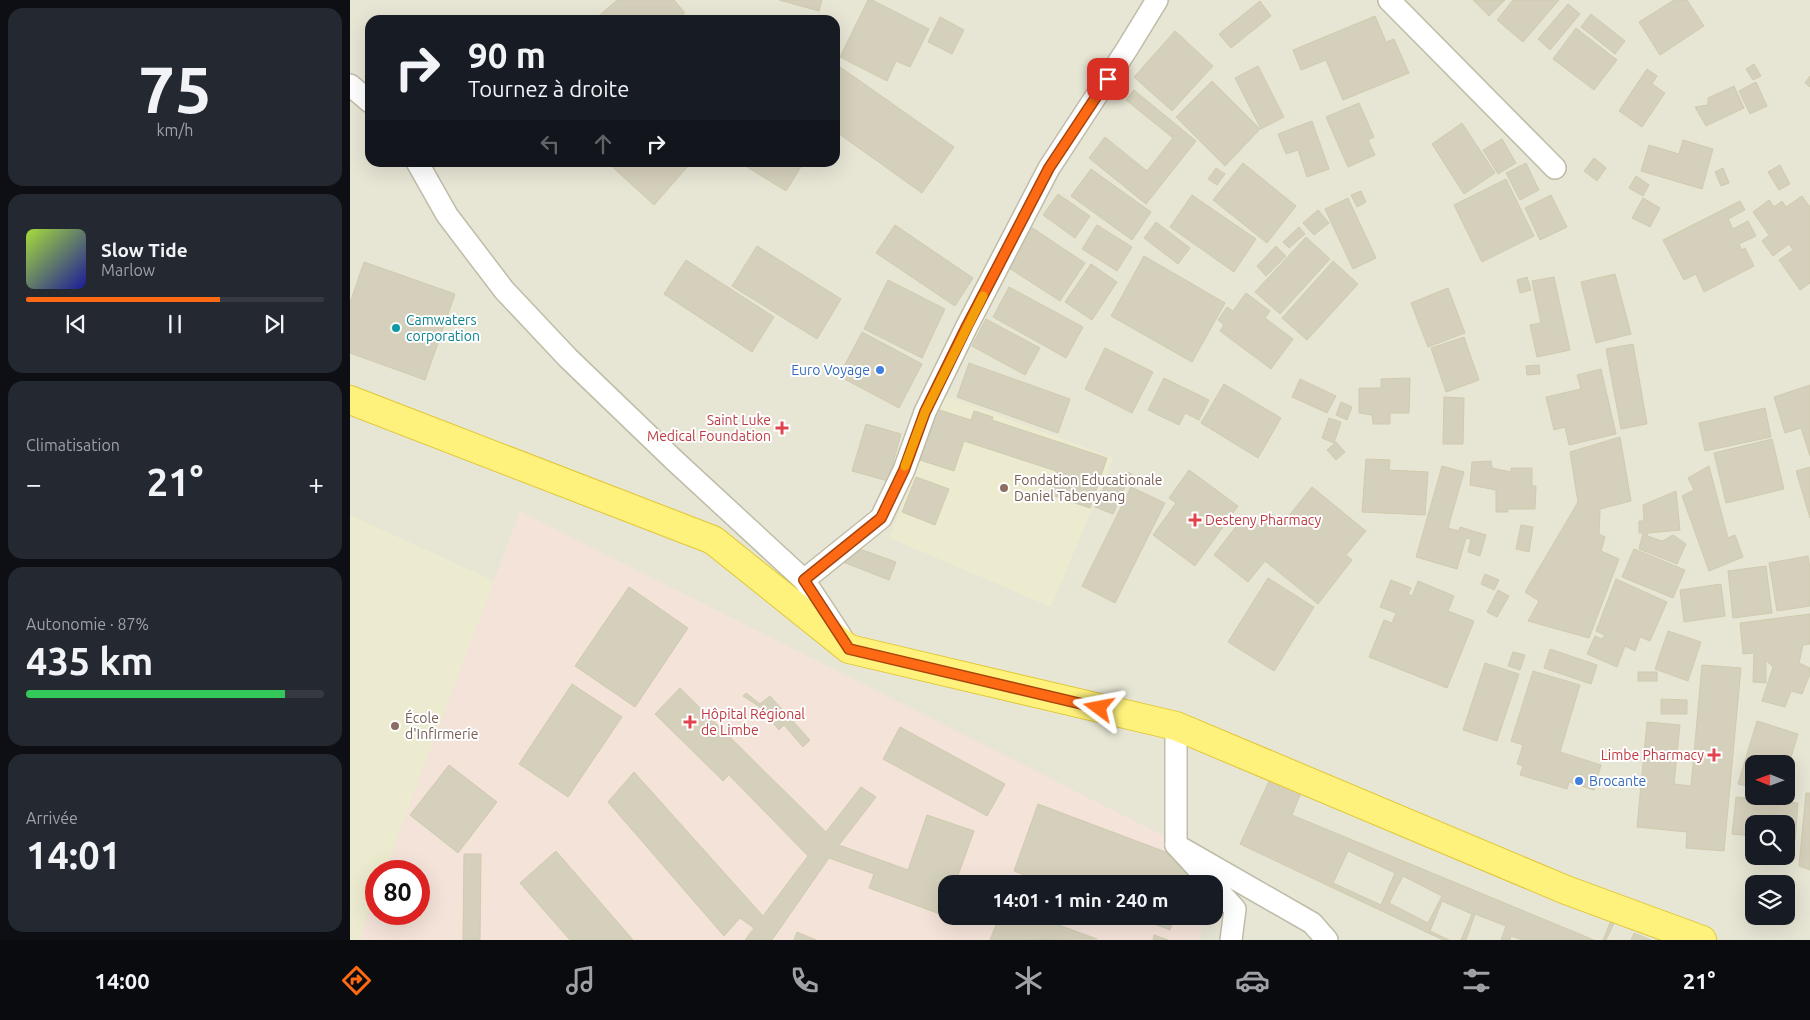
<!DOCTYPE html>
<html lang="fr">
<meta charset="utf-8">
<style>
:root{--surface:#171b24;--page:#242831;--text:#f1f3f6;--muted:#9ea1a6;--line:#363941;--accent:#fe6913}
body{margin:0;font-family:Ubuntu,sans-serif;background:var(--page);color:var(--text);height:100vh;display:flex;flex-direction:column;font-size:19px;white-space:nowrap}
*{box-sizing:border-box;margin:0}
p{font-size:16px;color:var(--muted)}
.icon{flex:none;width:28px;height:28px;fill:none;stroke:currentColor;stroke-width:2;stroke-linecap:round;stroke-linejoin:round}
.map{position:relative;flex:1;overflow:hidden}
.side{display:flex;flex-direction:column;gap:8px;padding:8px;background:#0d0f14;width:350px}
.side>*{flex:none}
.top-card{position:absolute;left:15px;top:15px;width:475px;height:152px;border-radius:15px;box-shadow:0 5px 20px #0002;background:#171b24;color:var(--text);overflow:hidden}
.needle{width:32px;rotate:271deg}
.buttons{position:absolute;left:1395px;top:755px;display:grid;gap:10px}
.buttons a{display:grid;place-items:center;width:50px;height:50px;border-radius:10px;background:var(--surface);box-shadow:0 5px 20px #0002;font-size:25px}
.speed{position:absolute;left:15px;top:860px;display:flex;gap:10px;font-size:25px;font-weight:700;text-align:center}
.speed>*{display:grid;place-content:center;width:65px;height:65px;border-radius:50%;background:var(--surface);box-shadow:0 5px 20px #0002;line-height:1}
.speed .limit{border:8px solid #d22;background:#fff;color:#111}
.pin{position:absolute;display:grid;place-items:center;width:42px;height:42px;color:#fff;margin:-21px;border-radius:10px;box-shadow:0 2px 8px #0006}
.me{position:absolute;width:55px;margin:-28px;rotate:283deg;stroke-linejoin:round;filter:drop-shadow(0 0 4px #0008)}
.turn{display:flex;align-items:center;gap:18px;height:105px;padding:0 20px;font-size:22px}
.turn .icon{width:65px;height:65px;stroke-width:2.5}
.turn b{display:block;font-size:35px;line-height:42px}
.lanes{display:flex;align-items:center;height:48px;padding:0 20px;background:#0003;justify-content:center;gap:25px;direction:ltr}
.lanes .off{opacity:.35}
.big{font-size:38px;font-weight:700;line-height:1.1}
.side .widget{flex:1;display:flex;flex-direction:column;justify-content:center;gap:8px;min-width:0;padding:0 18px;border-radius:15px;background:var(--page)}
.side .dial{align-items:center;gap:0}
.dial b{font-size:65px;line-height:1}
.song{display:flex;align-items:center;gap:15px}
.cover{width:60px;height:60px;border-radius:8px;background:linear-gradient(135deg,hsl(80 70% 55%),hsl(240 70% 35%))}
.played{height:5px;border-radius:2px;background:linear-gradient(90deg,var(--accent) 65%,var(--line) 65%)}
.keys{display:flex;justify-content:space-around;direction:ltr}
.heat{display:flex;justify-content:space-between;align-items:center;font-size:28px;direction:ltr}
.charge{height:8px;border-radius:4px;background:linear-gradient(90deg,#34c759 87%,var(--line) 0)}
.trip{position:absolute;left:588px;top:875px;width:285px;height:50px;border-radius:15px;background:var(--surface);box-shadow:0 5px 20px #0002;font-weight:700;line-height:50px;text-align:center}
.tab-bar{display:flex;height:80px;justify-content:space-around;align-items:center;background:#090b0e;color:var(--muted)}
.tab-bar .icon{width:35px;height:35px}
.tab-bar .active{color:var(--accent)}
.tab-bar b{font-size:22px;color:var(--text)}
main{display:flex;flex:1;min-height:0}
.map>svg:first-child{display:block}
</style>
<main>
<section class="side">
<div class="widget dial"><b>75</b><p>km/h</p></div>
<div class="widget">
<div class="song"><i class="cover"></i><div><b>Slow Tide</b><p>Marlow</p></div></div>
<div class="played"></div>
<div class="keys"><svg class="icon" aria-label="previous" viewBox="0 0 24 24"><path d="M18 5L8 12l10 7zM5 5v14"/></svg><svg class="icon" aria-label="pause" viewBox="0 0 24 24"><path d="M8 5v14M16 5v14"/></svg><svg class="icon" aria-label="next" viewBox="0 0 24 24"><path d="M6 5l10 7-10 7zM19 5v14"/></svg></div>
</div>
<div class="widget"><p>Climatisation</p>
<div class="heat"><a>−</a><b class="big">21°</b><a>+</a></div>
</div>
<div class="widget"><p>Autonomie · 87%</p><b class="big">435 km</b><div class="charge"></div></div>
<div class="widget"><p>Arrivée</p><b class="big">14:01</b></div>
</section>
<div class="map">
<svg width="1460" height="940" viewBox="0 0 1460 940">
<rect width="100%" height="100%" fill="#f3f2e6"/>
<path fill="#e7e5d4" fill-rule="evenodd" d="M0 0H1460V940H0ZM20 20H485V162H20ZM1404 764H1436V796H1404ZM1404 824H1436V856H1404ZM26 871H69V914H26ZM596 884H864V916H596ZM1404 884H1436V916H1404Z"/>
<g fill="#edebcf">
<path d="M590 394 763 458 701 607 540 538Z"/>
<path d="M0 515 144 581 35 871H26V895L9 940H0Z"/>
</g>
<path fill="#f4e3d9" d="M170 511 870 864 864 884H596V916H855L849 940H9L26 895V914H69V871H35Z"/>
<g fill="#d5d0bb" stroke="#d0caae" fill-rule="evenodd">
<path d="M267 0H324L335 13 326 20H244Z"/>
<path d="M429 0H472L469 11Z"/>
<path d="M518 0H522L579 29 560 67 546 61 537 81 490 57Z"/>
<path d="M1123 0H1155L1139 16Z"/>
<path d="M1163 0H1209L1173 42 1147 20Z"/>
<path d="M1324 0H1337L1354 26 1310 55 1289 22Z"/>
<path d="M910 1 921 16 881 48 869 34Z"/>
<path d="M1218 4 1230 14 1200 50 1188 39Z"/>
<path d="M1241 14 1275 41 1265 54 1231 27Z"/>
<path d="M1025 16 1036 42 1044 39 1059 73 993 100 976 60 951 70 943 50Z"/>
<path d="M590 17 614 30 602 54 578 42Z"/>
<path d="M1226 28 1267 60 1244 90 1203 59Z"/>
<path d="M825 31 863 66 822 111 784 77Z"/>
<path d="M1404 64 1411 76 1403 80 1396 69Z"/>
<path d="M908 66 934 117 911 129 885 78Z"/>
<path d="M490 67 604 147 572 193 485 131V73Z"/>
<path d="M1297 69 1307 76 1302 84 1315 93 1292 127 1269 111Z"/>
<path d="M1460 76V87L1455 83Z"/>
<path d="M862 81 910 129 875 166 826 117Z"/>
<path d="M1406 82 1417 106 1400 114 1389 91Z"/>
<path d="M1384 86 1394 108 1356 126 1345 107 1358 105V98Z"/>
<path d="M784 90 846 141 796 204 739 158 755 137 797 171 823 138 776 100Z"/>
<path d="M1009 103 1024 137 1018 140 1025 155 998 167 976 117Z"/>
<path d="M962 121 979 169 957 177 948 150 936 154 928 134Z"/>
<path d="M1112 123 1145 173 1114 194 1082 144Z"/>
<path d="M1152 139 1166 163 1148 174 1133 150Z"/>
<path d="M1333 140 1363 149 1352 189 1291 171 1299 145 1329 154Z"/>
<path d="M1244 158 1256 168 1247 181 1234 171Z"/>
<path d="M257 162H337L339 165 304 205Z"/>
<path d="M389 162H454L436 191Z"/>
<path d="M893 163 946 206 917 243 863 200Z"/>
<path d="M1176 163 1189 190 1170 200 1156 173Z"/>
<path d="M1430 165 1440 184 1429 190 1418 172Z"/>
<path d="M866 168 875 174 867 185 858 179Z"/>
<path d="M1373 168 1379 183 1371 186 1365 172Z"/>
<path d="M741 169 801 212 782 240 721 196Z"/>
<path d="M1286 176 1299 185 1293 196 1279 188Z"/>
<path d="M1156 179 1184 236 1132 262 1104 205Z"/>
<path d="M1011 191 1016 202 1007 207 1001 195Z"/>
<path d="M708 194 740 216 725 238 693 215Z"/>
<path d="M842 195 906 239 884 272 820 227Z"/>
<path d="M1201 195 1217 227 1190 240 1175 208Z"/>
<path d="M1452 196 1460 207V283L1450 290 1429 260 1443 250 1439 244 1423 256 1412 241 1419 235 1403 212 1419 200 1424 207 1432 201 1436 207Z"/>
<path d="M998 198 1026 258 1003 269 975 209Z"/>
<path d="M1293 198 1310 208 1300 227 1282 218Z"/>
<path d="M1390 201 1395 210 1378 219 1383 229 1398 221 1406 236 1389 244 1392 250 1395 248 1404 266 1354 292 1346 274 1334 280 1313 240Z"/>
<path d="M968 210 979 223 964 235 953 223Z"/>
<path d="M806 222 840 248 828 264 794 238Z"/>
<path d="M545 225 623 278 605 306 526 253Z"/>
<path d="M747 225 782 247 767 271 732 249Z"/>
<path d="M681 227 735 263 710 301 656 266Z"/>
<path d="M949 227 955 234 939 248 933 242Z"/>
<path d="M956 237 980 259 930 314 905 292Z"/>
<path d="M407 246 491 299 467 339 382 286Z"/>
<path d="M926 246 936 256 916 276 907 266Z"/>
<path d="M794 256 875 303 842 362 761 316Z"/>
<path d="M336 260 424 317 402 352 314 294Z"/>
<path d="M983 261 1008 284 957 340 932 318Z"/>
<path d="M14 262 105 294 75 380 0 353V303Z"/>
<path d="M741 264 767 282 742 320 715 302Z"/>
<path d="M1265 274 1281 334 1246 343 1231 282Z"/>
<path d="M1177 277 1181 290 1170 293 1167 280Z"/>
<path d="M1204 277 1220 350 1187 357 1180 325 1191 323 1182 281Z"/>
<path d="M538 280 595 309 572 358 514 329Z"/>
<path d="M659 287 733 327 716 358 643 317Z"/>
<path d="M1098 288 1115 333 1078 347 1061 303Z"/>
<path d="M896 293 920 311 915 318 943 339 921 369 870 331 874 325 868 320 877 307 883 311Z"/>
<path d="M636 319 690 348 675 375 622 346Z"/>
<path d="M512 332 572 364 549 408 489 376Z"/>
<path d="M1114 337 1129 380 1096 392 1081 348Z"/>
<path d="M1283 344 1297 424 1271 429 1256 349Z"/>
<path d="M755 348 803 372 782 413 735 389Z"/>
<path d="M619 363 720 399 708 433 607 397Z"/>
<path d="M1189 365 1190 374 1177 375 1176 366Z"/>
<path d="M1251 369 1266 434 1219 445 1215 427 1204 430 1196 397 1231 389 1227 375Z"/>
<path d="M814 378 859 400 849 420 835 413 829 425 798 410Z"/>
<path d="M1060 378 1059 413H1040V424H1023L1022 415 1009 413V388H1031V379Z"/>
<path d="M950 379 986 396 977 413 942 397Z"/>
<path d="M874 384 931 418 908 458 851 423Z"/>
<path d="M1460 385V456L1451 428 1435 433 1424 397Z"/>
<path d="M1094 397 1114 398 1113 444H1093Z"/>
<path d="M991 402 1002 407 997 420 986 415Z"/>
<path d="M1415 408 1421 437 1355 451 1349 423Z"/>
<path d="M586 409 621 420 624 411 643 417 642 420 757 458 740 508 698 494 706 471 614 441 604 471 570 460Z"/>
<path d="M979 418 991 422 984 443 972 438Z"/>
<path d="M516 424 551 434 538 481 502 471Z"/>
<path d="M1270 437 1281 501 1250 509 1249 534 1255 537 1251 551 1269 559 1239 638 1178 621 1189 601 1175 592 1228 502 1220 452Z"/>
<path d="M1422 439 1434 489 1376 503 1364 453Z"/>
<path d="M986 442 995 452 986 460 977 450Z"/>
<path d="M1016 459 1040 460 1039 470 1078 472 1075 515 1012 512Z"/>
<path d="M1141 461 1142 468 1161 472V468H1182V486H1186L1185 509H1158V512H1146V490L1120 485 1122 462Z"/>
<path d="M1092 466 1114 472 1098 528 1109 531 1110 527 1136 535 1130 556 1118 552 1121 539 1116 538 1107 569 1066 557Z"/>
<path d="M1359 466 1378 538 1385 535 1393 557 1359 571 1332 496 1344 490 1338 478Z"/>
<path d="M1460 467V518L1446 471Z"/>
<path d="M839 470 888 506 845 566 803 535 826 503 819 498Z"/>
<path d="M778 472 790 480 786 486 774 478Z"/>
<path d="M759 476 776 484 763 514 745 507Z"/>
<path d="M566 477 599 489 585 525 552 512Z"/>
<path d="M781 487 815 503 765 603 732 586Z"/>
<path d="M962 487 1016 531 996 555 1002 560 968 604 915 561 898 582 864 555 895 515 909 526 920 512 933 523Z"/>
<path d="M1326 491 1330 530 1298 533 1297 536 1312 541 1323 535 1336 544 1327 564 1289 549 1293 533H1289V521H1294L1293 505Z"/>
<path d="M1171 525 1183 527 1179 552 1166 549Z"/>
<path d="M501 546 546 562 539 580 493 562Z"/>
<path d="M1284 549 1335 570 1323 598 1272 577Z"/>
<path d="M1458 556 1460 569V606L1427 611 1419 563Z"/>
<path d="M1416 566 1422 613 1383 618 1378 571Z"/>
<path d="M1135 574 1149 580 1144 590 1131 584Z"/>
<path d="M918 578 964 607 924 671 878 642Z"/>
<path d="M1266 579 1317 602 1300 641 1290 637 1285 651 1275 646 1267 667 1237 654 1245 636 1252 639 1255 635 1246 631Z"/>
<path d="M1041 580 1061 588 1058 594 1062 596 1068 581 1104 596 1098 611 1124 621 1097 688 1019 657 1034 620 1042 623 1046 613 1030 607Z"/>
<path d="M1371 584 1375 616 1334 622 1330 590Z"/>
<path d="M279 587 338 628 285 707 225 666Z"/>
<path d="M1148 590 1159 596 1147 617 1137 612Z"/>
<path d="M1460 614V644L1453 645 1449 663 1460 668V674L1452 694 1441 691 1435 707 1412 701 1423 667 1416 660V683L1403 682 1404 653 1393 654 1390 623Z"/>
<path d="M1318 631 1351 642 1338 681 1305 669Z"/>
<path d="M1200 649 1247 665 1241 684 1194 668Z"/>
<path d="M1163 652 1175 655 1170 670 1158 666Z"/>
<path d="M1135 663 1169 674 1147 741 1113 730Z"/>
<path d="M1352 665 1391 668 1374 851 1336 848 1337 832 1287 827 1297 722 1330 725 1324 784 1341 786Z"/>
<path d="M1183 671 1230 685 1210 752 1251 765 1244 790 1219 782 1217 789 1170 775 1173 766 1167 764 1173 745 1161 741Z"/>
<rect x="1288" y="672" width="19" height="9"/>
<path d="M222 684 272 717 218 797 169 764Z"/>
<path d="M330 688 476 832 511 787 526 797 489 845 558 870 577 815 624 831 605 884H596V907L593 906 590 914 519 888 524 874 479 858 422 940H395L404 928 390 918 374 936 258 802 284 772 413 916 458 856 379 775 373 781 305 714Z"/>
<path d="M396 693 410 704 420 696 460 740 453 747 434 725 429 730 410 707 393 696Z"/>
<path d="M1311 699 1337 700V714H1311Z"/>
<path d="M1407 721 1448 734 1436 774V764H1404V788L1388 784Z"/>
<path d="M550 727 655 784 637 816 533 759Z"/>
<path d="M931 755 1268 915 1256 940H1253L1262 918 952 790 942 815 1244 940H1172L1161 936 1160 940H1151L1156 926 1125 914 1116 940H1111L1122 914 1092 901 1080 931 1099 940H1093L890 844ZM998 851 1045 873 1031 905 983 883ZM1053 876 1092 896 1078 923 1039 903Z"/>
<path d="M99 765 147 802 108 853 60 815Z"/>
<path d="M1456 793H1460V870L1449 866Z"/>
<path d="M1386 797 1448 803 1445 840H1436V824H1404V836L1382 834Z"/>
<path d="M688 804 845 863 837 884H697L664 871Z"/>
<path d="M206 851 283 940H220L170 883Z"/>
<path d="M114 854H131L130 940H113Z"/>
<path d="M623 916H684L747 939 640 940 646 925Z"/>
<path d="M783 916H825L820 930Z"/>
<path d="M447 932 466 940H444Z"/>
<path d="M1284 933 1301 940H1281Z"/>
<path d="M804 935 818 940H803Z"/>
</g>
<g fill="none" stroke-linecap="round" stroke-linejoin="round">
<g stroke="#bfbca8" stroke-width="24">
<g id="minor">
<path d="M1039 0 1205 168"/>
<path d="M0 85 20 102"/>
<path d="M67 162 97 215 154 290 218 358 324 460 454 580 491 636"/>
<path d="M454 580 531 518 554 470 575 412 617 326 699 168 777 49 807 0"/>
<path d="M826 726V845L862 884"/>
<path d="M826 845 962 923 977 940"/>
<path d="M864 886 885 909 881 940"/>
</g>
</g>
<g stroke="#e0c633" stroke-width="30">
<path id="trunk" d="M0 400 363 540 499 649 826 726 1216 890 1352 940"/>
</g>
<use href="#minor" stroke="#fff" stroke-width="21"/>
<use href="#trunk" stroke="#fff27c" stroke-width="28"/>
</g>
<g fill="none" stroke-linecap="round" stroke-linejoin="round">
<g stroke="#a5440c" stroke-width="12">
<path id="route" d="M749 708 499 649 454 580 531 518 554 470 575 412 617 326 699 168 758 79"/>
</g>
<use href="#route" stroke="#fe6913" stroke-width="9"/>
<path stroke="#f59e0b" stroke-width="9" d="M555 466 575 412 633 296"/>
</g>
<circle fill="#0f9aa8" stroke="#fff" stroke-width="2" cx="46" cy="328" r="5"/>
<g fill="#3f7fe0" stroke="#fff" stroke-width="2">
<circle cx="530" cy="370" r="5"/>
<circle cx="1229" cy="781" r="5"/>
</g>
<g fill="#e0444e" stroke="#fff" stroke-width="2">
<path d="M429.5 420.5h5v5h5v5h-5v5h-5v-5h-5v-5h5z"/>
<path d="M842.5 512.5h5v5h5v5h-5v5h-5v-5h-5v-5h5z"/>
<path d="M337.5 714.5h5v5h5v5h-5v5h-5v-5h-5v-5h5z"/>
<path d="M1361.5 747.5h5v5h5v5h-5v5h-5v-5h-5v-5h5z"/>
</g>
<g fill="#8d6e63" stroke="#fff" stroke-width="2">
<circle cx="654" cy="488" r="5"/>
<circle cx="45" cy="726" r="5"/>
</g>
<g text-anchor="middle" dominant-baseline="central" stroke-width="4" stroke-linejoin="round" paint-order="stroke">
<g font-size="14" fill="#0d838f" stroke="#fff" text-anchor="start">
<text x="56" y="320">Camwaters<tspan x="56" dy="16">corporation</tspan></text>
</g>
<g font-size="14" fill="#366cbe" stroke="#fff" text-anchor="end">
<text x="520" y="370">Euro Voyage</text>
<text x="1239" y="781" text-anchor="start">Brocante</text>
</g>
<g font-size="14" fill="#be3a42" stroke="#fff" text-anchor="end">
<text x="421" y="420">Saint Luke<tspan x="421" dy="16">Medical Foundation</tspan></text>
<text x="855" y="520" text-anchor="start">Desteny Pharmacy</text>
<text x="351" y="714" text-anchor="start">Hôpital Régional<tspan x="351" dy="16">de Limbe</tspan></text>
<text x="1354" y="755">Limbe Pharmacy</text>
</g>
<g font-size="14" fill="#785e54" stroke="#fff" text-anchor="start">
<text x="664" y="480">Fondation Educationale<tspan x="664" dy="16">Daniel Tabenyang</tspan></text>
<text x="55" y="718">École<tspan x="55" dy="16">d'Infirmerie</tspan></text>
</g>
</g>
</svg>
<div class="buttons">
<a><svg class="needle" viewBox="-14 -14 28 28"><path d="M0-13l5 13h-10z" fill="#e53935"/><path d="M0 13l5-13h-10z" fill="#9ea1a6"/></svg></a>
<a><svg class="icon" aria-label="search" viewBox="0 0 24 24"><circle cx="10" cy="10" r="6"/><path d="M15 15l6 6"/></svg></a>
<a><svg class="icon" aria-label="layers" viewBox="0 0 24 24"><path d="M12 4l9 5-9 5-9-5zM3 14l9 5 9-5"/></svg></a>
</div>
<div class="speed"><div class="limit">80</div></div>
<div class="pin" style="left:758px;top:79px;background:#d93025"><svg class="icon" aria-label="arrive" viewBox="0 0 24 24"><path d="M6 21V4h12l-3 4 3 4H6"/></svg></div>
<svg class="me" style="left:749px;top:708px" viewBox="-20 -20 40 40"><path d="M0-17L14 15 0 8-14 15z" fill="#fe6913" stroke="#fff" stroke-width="4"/></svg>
<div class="trip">14:01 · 1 min · 240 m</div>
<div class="top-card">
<div class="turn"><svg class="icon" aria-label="right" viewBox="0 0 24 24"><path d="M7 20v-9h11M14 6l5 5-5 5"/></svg><div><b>90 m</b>Tournez à droite</div></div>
<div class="lanes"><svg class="icon off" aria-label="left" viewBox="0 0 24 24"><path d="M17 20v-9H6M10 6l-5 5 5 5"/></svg><svg class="icon off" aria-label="ahead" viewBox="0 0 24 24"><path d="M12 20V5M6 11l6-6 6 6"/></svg><svg class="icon" aria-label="right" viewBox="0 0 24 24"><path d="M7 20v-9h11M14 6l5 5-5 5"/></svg></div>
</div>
</div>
</main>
<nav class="tab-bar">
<b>14:00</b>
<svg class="icon active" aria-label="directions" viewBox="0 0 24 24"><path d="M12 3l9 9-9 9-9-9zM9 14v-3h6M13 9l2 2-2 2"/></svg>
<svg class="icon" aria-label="music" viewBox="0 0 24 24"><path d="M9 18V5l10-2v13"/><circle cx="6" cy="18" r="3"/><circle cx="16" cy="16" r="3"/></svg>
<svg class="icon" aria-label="phone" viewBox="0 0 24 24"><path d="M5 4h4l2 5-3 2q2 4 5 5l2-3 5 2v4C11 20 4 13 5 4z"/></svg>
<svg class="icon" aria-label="climate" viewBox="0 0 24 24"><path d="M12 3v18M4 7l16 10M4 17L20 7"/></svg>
<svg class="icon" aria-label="car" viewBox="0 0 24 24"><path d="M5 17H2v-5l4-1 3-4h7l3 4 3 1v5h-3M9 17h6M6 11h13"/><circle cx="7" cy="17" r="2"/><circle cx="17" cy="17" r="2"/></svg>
<svg class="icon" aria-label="filters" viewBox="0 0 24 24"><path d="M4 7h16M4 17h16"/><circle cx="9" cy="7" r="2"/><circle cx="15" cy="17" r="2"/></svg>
<b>21°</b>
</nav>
